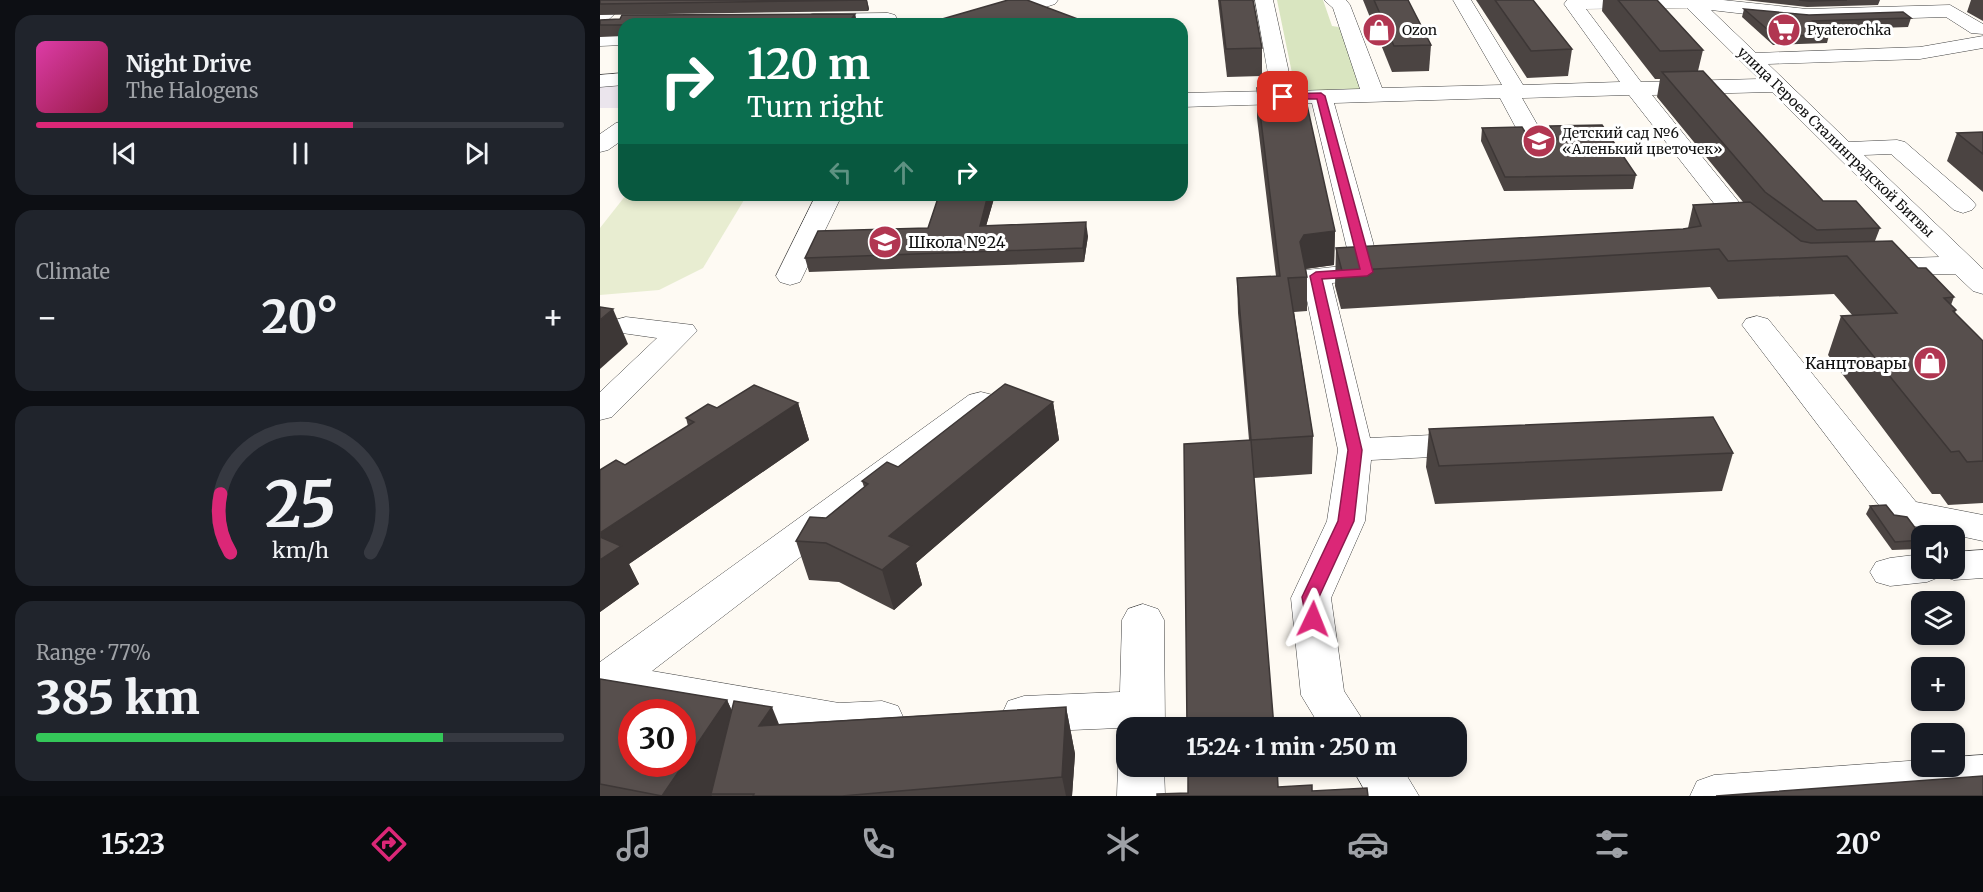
<!DOCTYPE html>
<meta charset="utf-8">
<style>
:root{--surface:#171b24;--page:#20242c;--text:#f1f3f6;--muted:#9ea1a6;--line:#363941;--accent:#db2777}
body{margin:0;font-family:Merriweather,serif;background:var(--page);color:var(--text);height:100vh;display:flex;flex-direction:column;font-size:22px;white-space:nowrap}
*{box-sizing:border-box;margin:0}
p{font-size:20px;color:var(--muted)}
.icon{flex:none;width:33px;height:33px;fill:none;stroke:currentColor;stroke-width:2;stroke-linecap:round;stroke-linejoin:round}
.map{position:relative;flex:1;overflow:hidden}
.sheet{display:flex;flex-direction:column;gap:15px;padding:15px;background:#0d0f14;width:600px}
.sheet>*{flex:none}
.banner{position:absolute;left:18px;top:18px;width:570px;height:183px;border-radius:18px;box-shadow:0 3px 9px #0003;background:#0b6e4f;color:#fff;overflow:hidden}
.controls{position:absolute;left:1311px;top:525px;display:grid;gap:12px}
.controls a{display:grid;place-items:center;width:54px;height:54px;border-radius:12px;background:var(--surface);box-shadow:0 3px 9px #0003;font-size:30px}
.speed{position:absolute;left:18px;top:699px;display:flex;gap:12px;font-size:30px;font-weight:700;text-align:center}
.speed>*{display:grid;place-content:center;width:78px;height:78px;border-radius:50%;background:var(--surface);box-shadow:0 3px 9px #0003;line-height:1}
.speed .limit{border:9px solid #d22;background:#fff;color:#111}
.pin{position:absolute;display:grid;place-items:center;width:51px;height:51px;color:#fff;margin:-26px;border-radius:12px;box-shadow:0 3px 9px #0006}
.me{position:absolute;width:66px;margin:-33px;rotate:2deg;stroke-linejoin:round;filter:drop-shadow(0 0 4px #0008)}
.turn{display:flex;align-items:center;gap:21px;height:126px;padding:0 30px;font-size:27px}
.turn .icon{width:78px;height:78px;stroke-width:2.5}
.turn b{display:block;font-size:42px;line-height:51px}
.lanes{display:flex;align-items:center;height:57px;padding:0 30px;background:#0003;justify-content:center;gap:30px;direction:ltr}
.lanes .off{opacity:.35}
.big{font-size:45px;font-weight:800;line-height:1.1}
.sheet .tile{flex:1;display:flex;flex-direction:column;justify-content:center;gap:9px;min-width:0;padding:0 21px;border-radius:18px;background:var(--page)}
.sheet .dial{align-items:center;gap:0}
.dial svg{height:156px;overflow:visible;fill:none;stroke:var(--line);stroke-width:7;stroke-linecap:round;text-anchor:middle}
.dial text{fill:var(--text);stroke:none}
.song{display:flex;align-items:center;gap:18px}
.cover{width:72px;height:72px;border-radius:9px;background:linear-gradient(135deg,hsl(320 70% 55%),hsl(340 70% 35%))}
.played{height:6px;border-radius:3px;background:linear-gradient(90deg,var(--accent) 60%,var(--line) 60%)}
.keys{display:flex;justify-content:space-around;direction:ltr}
.heat{display:flex;justify-content:space-between;align-items:center;font-size:33px;direction:ltr}
.charge{height:9px;border-radius:4px;background:linear-gradient(90deg,#34c759 77%,var(--line) 0)}
.trip{position:absolute;left:516px;top:717px;width:351px;height:60px;border-radius:18px;background:var(--surface);box-shadow:0 3px 9px #0003;font-weight:800;line-height:60px;text-align:center}
.tab-bar{display:flex;height:96px;justify-content:space-around;align-items:center;background:#090b0e;color:var(--muted)}
.tab-bar .icon{width:42px;height:42px}
.tab-bar .active{color:var(--accent)}
.tab-bar b{font-size:27px;color:var(--text)}
main{display:flex;flex:1;min-height:0}
.map>svg:first-child{display:block}
</style>
<main>
<section class="sheet">
<div class="tile">
<div class="song"><i class="cover"></i><div><b>Night Drive</b><p>The Halogens</p></div></div>
<div class="played"></div>
<div class="keys"><svg class="icon" aria-label="previous" viewBox="0 0 24 24"><path d="M18 5L8 12l10 7zM5 5v14"/></svg><svg class="icon" aria-label="pause" viewBox="0 0 24 24"><path d="M8 5v14M16 5v14"/></svg><svg class="icon" aria-label="next" viewBox="0 0 24 24"><path d="M6 5l10 7-10 7zM19 5v14"/></svg></div>
</div>
<div class="tile"><p>Climate</p>
<div class="heat"><a>−</a><b class="big">20°</b><a>+</a></div>
</div>
<div class="tile dial"><svg viewBox="0 0 100 80">
<path d="M14 69A42 42 0 1 1 86 69"/>
<path d="M14 69A42 42 0 0 1 9 39" stroke="#db2777"/>
<text x="50" y="56" font-size="32" font-weight="700">25</text>
<text x="50" y="72" font-size="11">km/h</text>
</svg></div>
<div class="tile"><p>Range · 77%</p><b class="big">385 km</b><div class="charge"></div></div>
</section>
<div class="map">
<svg width="1383" height="796" viewBox="0 0 1383 796">
<rect width="100%" height="100%" fill="#fefaf3"/>
<path fill="#ebe5ed" d="M24 83V108H0V85Z"/>
<path fill="#d9e5c0" d="M677 0H723L732 26 745 28 765 85 753 92 710 93 700 90 694 83Z"/>
<path fill="#e8edd1" d="M26 195H147L103 268 59 290 0 295V228Z"/>
<g fill="none" stroke-linecap="round" stroke-linejoin="round">
<g stroke="#424242" stroke-width="1">
<g id="minor">
<path d="M10 0H30L7 21 0 23V8Z"/>
<path d="M430 0H458L455 4 392 24H363L366 20Z"/>
<path d="M655 0H673L693 91 760 89 733 8 724 0H746L750 5 782 88 902 85 853 0H871L923 85 1020 82 964 4 967 0H1123L1207 9 1350 5 1383 24V34L1371 33 1346 17 1207 21 1111 10 1156 53 1320 47 1383 36V48L1320 59 1168 64 1249 142 1297 140 1305 142 1372 200 1376 205 1372 210 1363 213 1354 210 1291 154 1264 155 1383 269V294L1373 291 1355 274 1273 275 1263 273 1259 267 1263 261 1273 259 1339 257 1172 92 1052 95 1160 228 1156 234 1147 236 1138 234 1029 95 922 98 953 152 949 157 941 159 933 157 929 152 900 98 734 103 779 264 788 266 792 272 788 278 732 283 770 438 873 433 885 436 890 444 885 452 873 455 771 460 765 521 731 598 744 691 768 728H721L701 695 691 598 727 521 738 450 702 276 706 270 751 265 712 103 582 107V93L671 91ZM1087 8 1159 79 1041 82 986 9Z"/>
<path d="M288 13 295 15 297 19 295 23 205 24 203 20 205 16 212 14Z"/>
<path d="M24 33V45L0 46V34Z"/>
<path d="M24 73V85L0 87V75Z"/>
<path d="M24 121V139L8 150 0 152V134L16 123Z"/>
<path d="M216 195H242L200 282 190 285 180 282 176 276Z"/>
<path d="M1157 316 1168 319 1316 502 1383 515V541L1291 521 1142 325 1146 319Z"/>
<path d="M26 317 93 325 97 331 12 417 0 420V392L57 338 15 332 11 326 15 320Z"/>
<path d="M381 392 393 395 398 402 393 409 52 671 239 703 282 701 298 706 304 719 298 732 282 737 239 739 0 696V662L369 395Z"/>
<path d="M1383 550V578L1354 580 1342 576 1327 582 1290 586 1276 582 1270 572 1276 562 1290 558 1322 554V568H1354V552Z"/>
<path d="M543 604 558 609 564 620 565 728H526V741L519 728 424 732 408 727 402 714 408 701 424 696 520 692 522 620 528 609Z"/>
<path d="M526 751V766H564L565 796H517L518 766Z"/>
<path d="M1383 755V795L1090 796 1097 781 1114 775 1322 760V766H1354V757Z"/>
<path d="M751 766H801L819 796H768Z"/>
</g>
</g>
<use href="#minor" fill="#fff" fill-rule="evenodd"/>
</g>
<g fill="#4b4442">
<path d="M0 0H267L269 9 268 11 0 15Z"/>
<path d="M618 0H653L662 48V76L627 77Z"/>
<path d="M763 0H808L831 45 829 71 792 72Z"/>
<path d="M876 0H933L972 49 968 76 927 78Z"/>
<path d="M1003 0H1057L1103 50 1098 71 1223 201 1280 228 1275 241 1318 268 1354 297 1351 305 1356 310 1355 313 1383 341V503L1348 505 1340 494H1332L1228 355 1241 316 1252 315 1234 294 1118 299 1110 287 741 309 735 286 736 248 1083 229 1088 228 1093 205 1143 202 1057 97 1060 79H1055L1002 11Z"/>
<path d="M1144 0H1280L1278 5 1207 7Z"/>
<path d="M1371 0H1383V21L1367 12Z"/>
<path d="M1144 9 1209 15 1311 18 1308 27 1223 30 1229 35 1227 43 1173 45 1142 17Z"/>
<path d="M255 14 257 24H24V36L0 37V20Z"/>
<path d="M657 88 735 231 734 265 706 269 707 277V311L694 312 713 436 712 474 654 478 649 440 638 313 637 278 676 276 657 118Z"/>
<path d="M950 126 1036 175 1033 189 904 191 881 141 882 128 943 148 952 145 948 139Z"/>
<path d="M1383 132V192L1347 161 1357 133Z"/>
<path d="M24 133V147H23L20 138Z"/>
<path d="M339 195H395L386 226 488 236 484 262 209 272 205 258 328 228Z"/>
<path d="M453 402 459 440 316 563 322 585 294 610 239 582 209 580 196 541 226 518 264 487 262 481 298 467Z"/>
<path d="M198 403 209 440 29 564 39 584 0 612 25 465 88 426 86 418 117 408Z"/>
<path d="M829 429 1133 453 1122 491 835 504 826 467Z"/>
<path d="M1270 506 1294 515 1322 537V544L1320 549 1292 550 1266 514Z"/>
<path d="M0 679 127 700 132 711 179 724 466 707 475 754 472 796H0Z"/>
</g>
<g fill="#3d3736">
<path d="M266 0H267L269 9 268 11Z"/>
<path d="M255 14 257 24H251L250 21Z"/>
<path d="M388 195H395L382 240 380 226Z"/>
<path d="M486 222 488 236 484 262 483 248Z"/>
<path d="M735 231 734 265 704 269 700 242 704 235Z"/>
<path d="M13 309 28 344 0 369V320Z"/>
<path d="M453 402 459 440 316 563 322 585 294 610 282 570 289 536Z"/>
<path d="M198 403 209 440 29 564 39 584 0 612V533Z"/>
<path d="M127 700 148 747 111 794 112 796H62Z"/>
<path d="M172 707 191 754 159 726Z"/>
<path d="M466 707 475 754 472 796H466L462 777Z"/>
</g>
<g fill="#574f4d" stroke="#3d3736" stroke-width="1.5" fill-rule="evenodd">
<path d="M0 0H266L0 4Z"/>
<path d="M408 0H427L491 24H348L339 20Z"/>
<path d="M620 0H653L662 48 626 49Z"/>
<path d="M774 0H808L831 45 794 46Z"/>
<path d="M895 0H933L972 49 931 51Z"/>
<path d="M1018 0H1057L1103 50 1060 51Z"/>
<path d="M1199 0H1247L1209 1Z"/>
<path d="M1144 9 1209 15 1303 12 1311 18 1213 21 1229 35 1175 36Z"/>
<path d="M255 14 250 21 83 24H24V25H0V20L20 19 22 15Z"/>
<path d="M1103 71 1223 201H1256L1280 228 1217 230 1165 192 1062 72Z"/>
<path d="M703 87 735 231 704 235 700 242 707 277 688 278 713 436 651 440 637 278 680 276 657 88Z"/>
<path d="M1002 125 1036 175 905 177 882 128 922 127 933 145 943 148 953 145 957 139 950 126Z"/>
<path d="M1383 132V154L1357 133Z"/>
<path d="M24 133V138H20Z"/>
<path d="M339 195H388L380 226 486 222 483 248 205 258 218 231 328 228Z"/>
<path d="M1150 202 1201 241 1211 243 1292 241 1318 268H1326L1354 297 1344 298 1356 310 1353 311 1383 341V461L1367 462 1359 451 1351 452 1241 316 1297 313 1247 256 1128 261 1119 249 742 271 736 248 1083 229 1101 226 1093 205Z"/>
<path d="M0 307 13 309 0 320Z"/>
<path d="M405 384 453 402 289 536 311 546 282 570 226 543 196 541 210 517 226 518 268 484 262 481 287 462 298 467Z"/>
<path d="M154 385 198 403 0 533V470L16 460 25 465 94 422 86 418 108 404 117 408Z"/>
<path d="M1113 417 1133 453 839 466 829 429Z"/>
<path d="M651 440 674 728H587L584 444Z"/>
<path d="M1286 505 1294 515 1307 517 1322 537V540L1295 542 1270 506Z"/>
<path d="M0 537 21 546 0 560Z"/>
<path d="M0 679 127 700 62 796 0 784ZM32 712H82V764H32Z"/>
<path d="M134 701 172 707 159 726 466 707 462 777 242 796H153L154 794H111Z"/>
<path d="M588 766H677L678 787 712 785V791L767 788 768 796H557V794L588 793Z"/>
<path d="M1383 776V796H1116Z"/>
</g>
<path fill="#db2777" stroke="#8e194d" stroke-width="1.5" d="M721 93 725 96 773 272 767 276 722 279 762 450 754 521 719 597 722 619 719 624 713 625 707 624 702 597 738 521 748 450 710 276 716 272 760 269 717 99H683L678 97 683 94Z"/>
<defs>
<g id="shop-disc" transform="scale(1.725)"><circle r="9.5" fill="#b13651" stroke="#fff"/><path d="M-5-2.5h2.3a2.7 3.5 0 0 1 5.4 0H5L5.5 6h-11ZM-1.5-2.5h3a1.5 2.3 0 0 0-3 0Z" fill="#fff"/></g>
<g id="supermarket-disc" transform="scale(1.725)"><circle r="9.5" fill="#b13651" stroke="#fff"/><path d="M-6-5.5h2.5l.6 2H6L4.5 2H-2.5L-4.4-4H-6ZM-1.5 3.2a1.3 1.3 0 1 0 .1 0ZM3 3.2a1.3 1.3 0 1 0 .1 0Z" fill="#fff"/></g>
<g id="school-disc" transform="scale(1.725)"><circle r="9.5" fill="#b13651" stroke="#fff"/><path d="M0-5L7-2L0 1L-7-2ZM-4 1L0 2.5L4 1V4Q0 6-4 4Z" fill="#fff"/></g>
</defs>
<g fill-rule="evenodd">
<use href="#shop-disc" x="779" y="30"/>
<use href="#supermarket-disc" x="1184" y="30"/>
<use href="#school-disc" x="939" y="141"/>
<use href="#school-disc" x="285" y="242"/>
<use href="#shop-disc" x="1330" y="363"/>
</g>
<g text-anchor="middle" dominant-baseline="central" stroke-width="6" stroke-linejoin="round" paint-order="stroke">
<g font-size="14" fill="#0f0f0f" stroke="#fff" text-anchor="start">
<text x="802" y="30">Ozon</text>
<text x="1207" y="30">Pyaterochka</text>
<text x="962" y="133">Детский сад №6<tspan x="962" dy="16">«Аленький цветочек»</tspan></text>
</g>
<g font-size="14" fill="#0f0f0f" stroke="#fff">
<text transform="translate(1236 142) rotate(44)">улица Героев Сталинградской Битвы</text>
</g>
<g font-size="16" fill="#0f0f0f" stroke="#fff" text-anchor="start">
<text x="308" y="242">Школа №24</text>
<text x="1307" y="363" text-anchor="end">Канцтовары</text>
</g>
</g>
</svg>
<div class="controls">
<a><svg class="icon" aria-label="sound" viewBox="0 0 24 24"><path d="M4 9h4l5-4v14l-5-4H4zM17 9q2 3 0 6"/></svg></a>
<a><svg class="icon" aria-label="layers" viewBox="0 0 24 24"><path d="M12 4l9 5-9 5-9-5zM3 14l9 5 9-5"/></svg></a>
<a>+</a>
<a>−</a>
</div>
<div class="speed"><div class="limit">30</div></div>
<div class="pin" style="left:683px;top:97px;background:#d93025"><svg class="icon" aria-label="arrive" viewBox="0 0 24 24"><path d="M6 21V4h12l-3 4 3 4H6"/></svg></div>
<svg class="me" style="left:713px;top:619px" viewBox="-20 -20 40 40"><path d="M0-17L14 15 0 8-14 15z" fill="#db2777" stroke="#fff" stroke-width="4"/></svg>
<div class="trip">15:24 · 1 min · 250 m</div>
<div class="banner">
<div class="turn"><svg class="icon" aria-label="right" viewBox="0 0 24 24"><path d="M7 20v-9h11M14 6l5 5-5 5"/></svg><div><b>120 m</b>Turn right</div></div>
<div class="lanes"><svg class="icon off" aria-label="left" viewBox="0 0 24 24"><path d="M17 20v-9H6M10 6l-5 5 5 5"/></svg><svg class="icon off" aria-label="ahead" viewBox="0 0 24 24"><path d="M12 20V5M6 11l6-6 6 6"/></svg><svg class="icon" aria-label="right" viewBox="0 0 24 24"><path d="M7 20v-9h11M14 6l5 5-5 5"/></svg></div>
</div>
</div>
</main>
<nav class="tab-bar">
<b>15:23</b>
<svg class="icon active" aria-label="directions" viewBox="0 0 24 24"><path d="M12 3l9 9-9 9-9-9zM9 14v-3h6M13 9l2 2-2 2"/></svg>
<svg class="icon" aria-label="music" viewBox="0 0 24 24"><path d="M9 18V5l10-2v13"/><circle cx="6" cy="18" r="3"/><circle cx="16" cy="16" r="3"/></svg>
<svg class="icon" aria-label="phone" viewBox="0 0 24 24"><path d="M5 4h4l2 5-3 2q2 4 5 5l2-3 5 2v4C11 20 4 13 5 4z"/></svg>
<svg class="icon" aria-label="climate" viewBox="0 0 24 24"><path d="M12 3v18M4 7l16 10M4 17L20 7"/></svg>
<svg class="icon" aria-label="car" viewBox="0 0 24 24"><path d="M5 17H2v-5l4-1 3-4h7l3 4 3 1v5h-3M9 17h6M6 11h13"/><circle cx="7" cy="17" r="2"/><circle cx="17" cy="17" r="2"/></svg>
<svg class="icon" aria-label="filters" viewBox="0 0 24 24"><path d="M4 7h16M4 17h16"/><circle cx="9" cy="7" r="2"/><circle cx="15" cy="17" r="2"/></svg>
<b>20°</b>
</nav>
